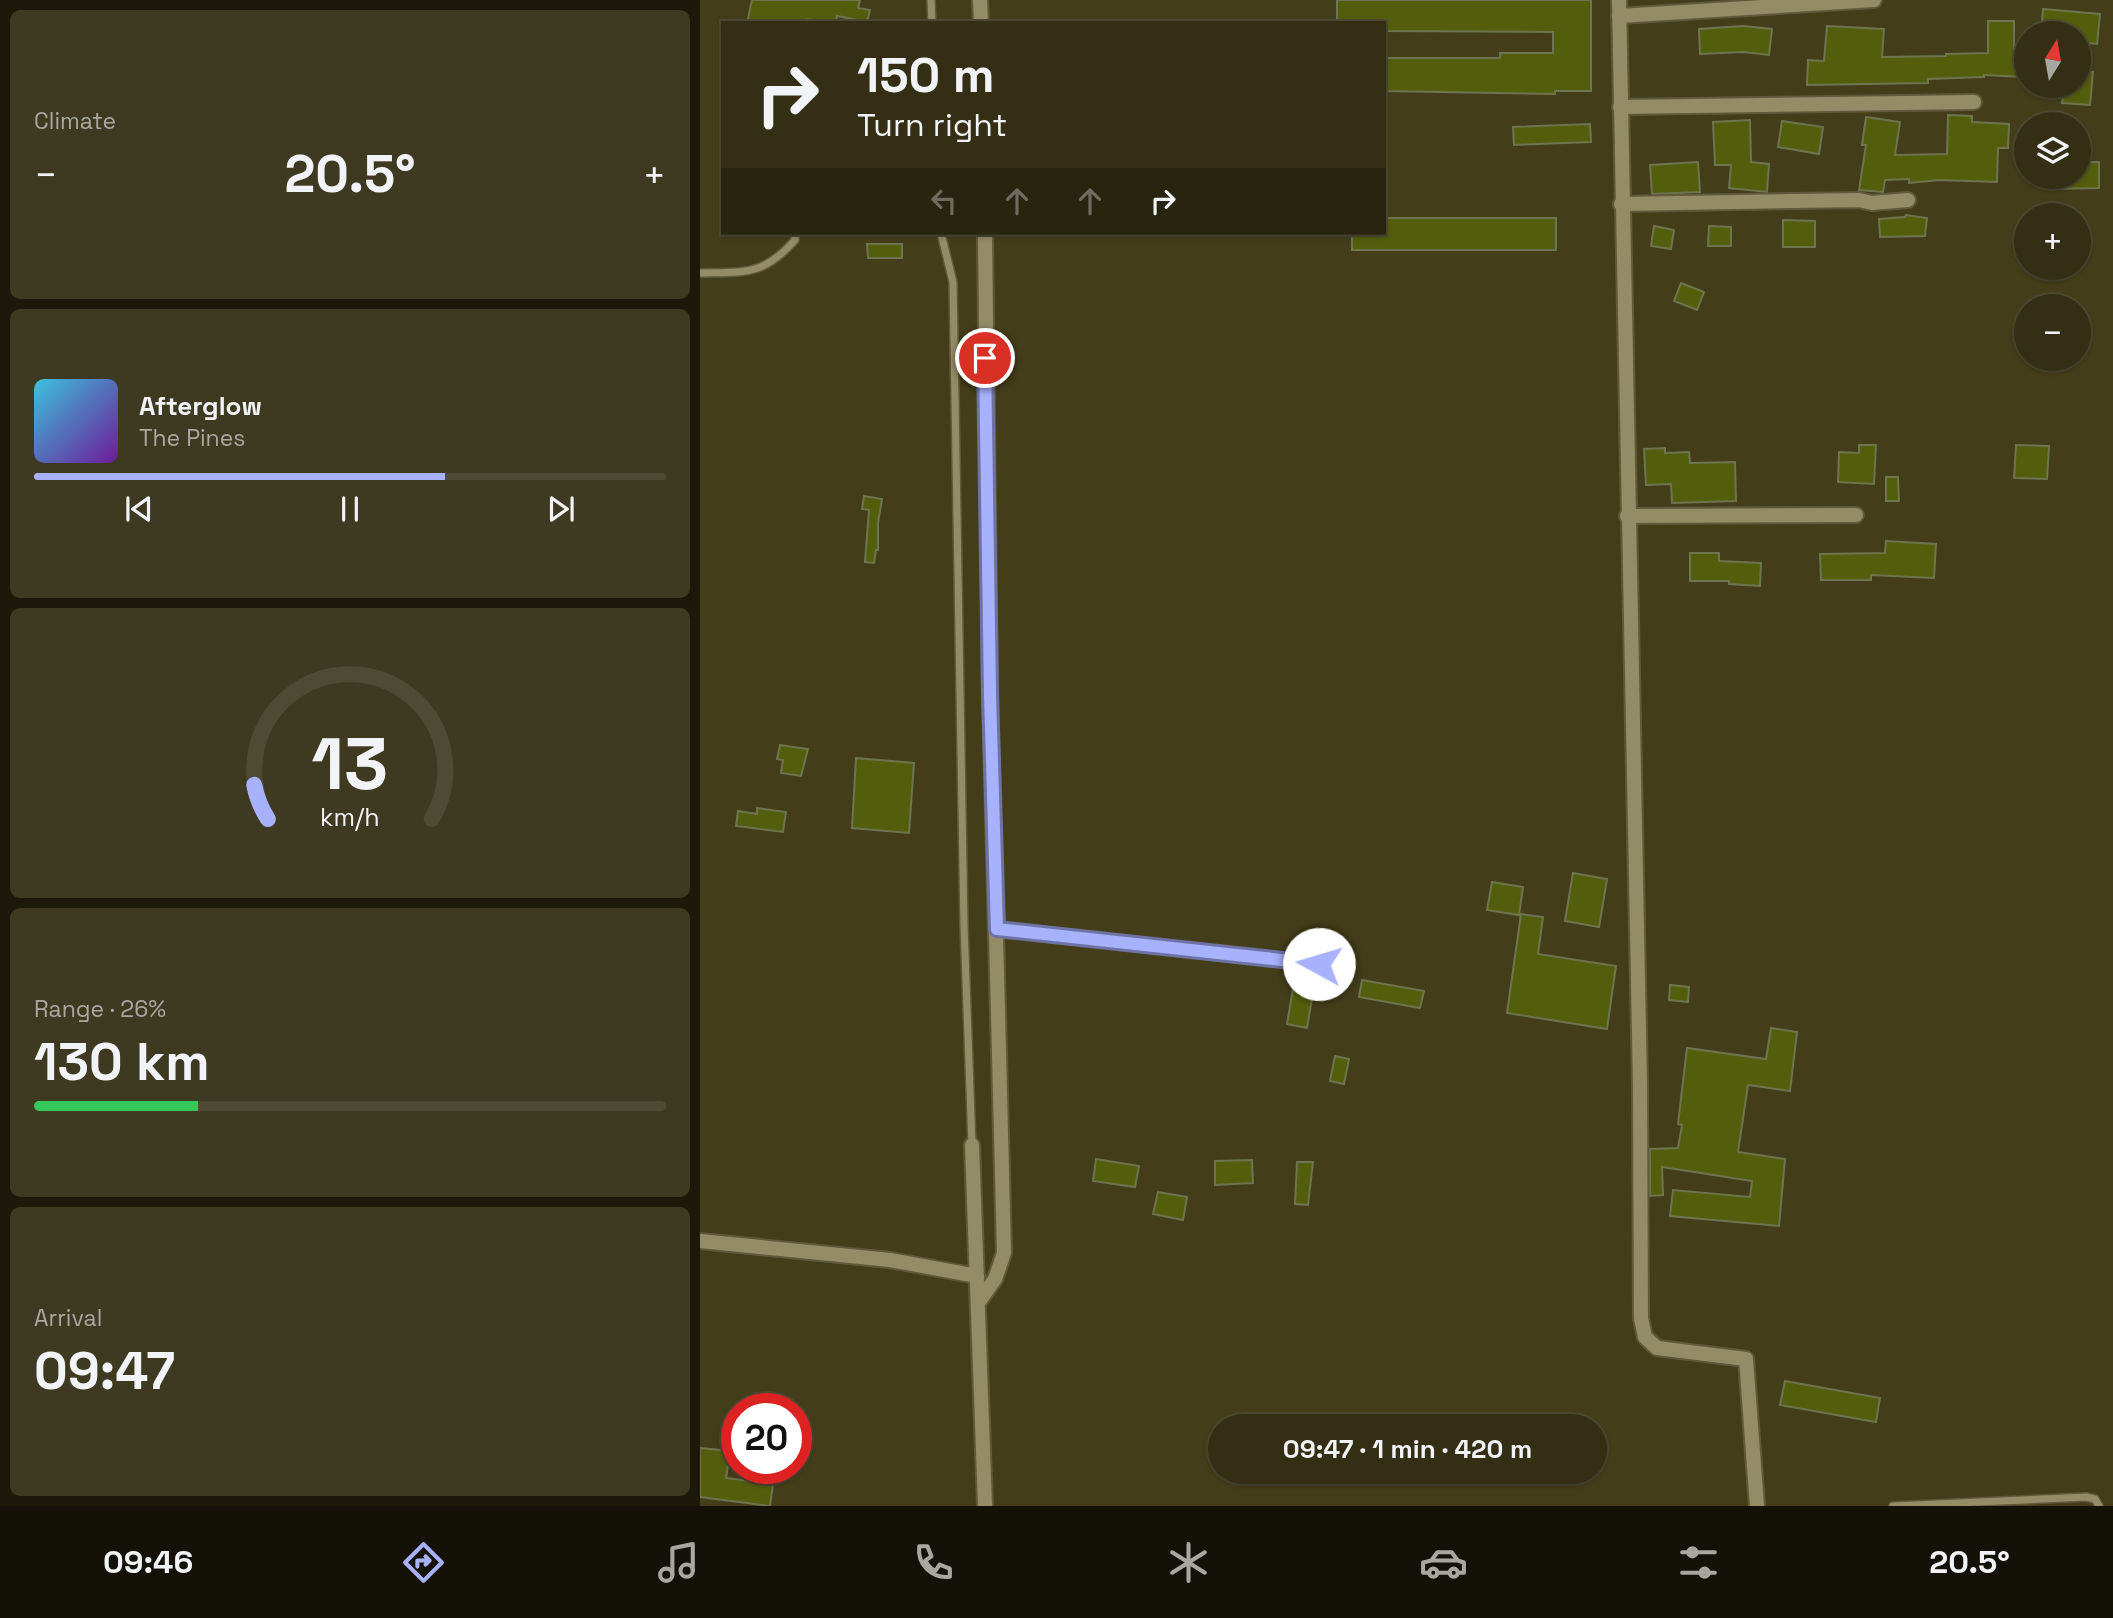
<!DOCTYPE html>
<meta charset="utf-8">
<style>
:root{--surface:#332e14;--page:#3e3a22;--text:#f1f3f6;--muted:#a9a8a0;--line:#4e4a34;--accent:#a7b1fc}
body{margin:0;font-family:"Space Grotesk",sans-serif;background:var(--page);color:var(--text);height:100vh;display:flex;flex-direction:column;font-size:26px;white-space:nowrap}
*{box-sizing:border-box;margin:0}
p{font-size:23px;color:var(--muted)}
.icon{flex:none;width:38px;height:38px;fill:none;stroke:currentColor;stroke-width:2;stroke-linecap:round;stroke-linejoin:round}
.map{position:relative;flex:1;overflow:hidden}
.drawer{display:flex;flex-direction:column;gap:10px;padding:10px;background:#1c190b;width:700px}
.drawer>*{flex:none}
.hud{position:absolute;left:21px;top:21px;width:665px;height:214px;border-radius:0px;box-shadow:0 2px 5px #0004,0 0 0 2px var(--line);background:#332e14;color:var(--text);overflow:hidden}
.needle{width:46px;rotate:11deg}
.fabs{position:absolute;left:1314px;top:21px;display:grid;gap:14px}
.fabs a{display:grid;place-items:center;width:77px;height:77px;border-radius:50%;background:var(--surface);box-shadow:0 2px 5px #0004,0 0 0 2px var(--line);font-size:35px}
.speed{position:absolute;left:21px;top:1393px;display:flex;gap:14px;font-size:35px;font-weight:700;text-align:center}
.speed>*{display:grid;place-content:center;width:91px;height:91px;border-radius:50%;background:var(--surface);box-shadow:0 2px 5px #0004,0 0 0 2px var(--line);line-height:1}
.speed .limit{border:10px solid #d22;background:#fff;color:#111}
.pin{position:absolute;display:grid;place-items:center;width:60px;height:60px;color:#fff;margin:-30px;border:4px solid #fff;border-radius:50%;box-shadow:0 2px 7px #0007}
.me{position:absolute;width:77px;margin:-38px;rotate:276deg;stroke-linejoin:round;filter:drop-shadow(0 0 5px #0008)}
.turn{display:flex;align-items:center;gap:24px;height:147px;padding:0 21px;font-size:32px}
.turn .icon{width:91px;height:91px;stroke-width:2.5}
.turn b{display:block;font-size:49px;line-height:60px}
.lanes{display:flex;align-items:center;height:66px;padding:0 21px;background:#0003;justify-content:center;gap:35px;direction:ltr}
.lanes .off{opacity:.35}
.big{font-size:52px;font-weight:800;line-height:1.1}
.drawer .card{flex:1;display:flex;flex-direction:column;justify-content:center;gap:10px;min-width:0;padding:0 24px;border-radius:10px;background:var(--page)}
.drawer .dial{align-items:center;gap:0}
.dial svg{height:182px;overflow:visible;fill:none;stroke:var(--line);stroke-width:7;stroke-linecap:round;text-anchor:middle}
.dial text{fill:var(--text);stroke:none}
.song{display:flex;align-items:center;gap:21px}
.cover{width:84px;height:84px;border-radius:10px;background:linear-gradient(135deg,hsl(190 70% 55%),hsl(280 70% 35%))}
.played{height:7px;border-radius:4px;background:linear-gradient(90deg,var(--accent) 65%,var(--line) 65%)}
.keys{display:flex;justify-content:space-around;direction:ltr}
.heat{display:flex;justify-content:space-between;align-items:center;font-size:38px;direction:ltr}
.charge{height:10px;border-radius:5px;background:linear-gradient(90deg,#34c759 26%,var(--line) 0)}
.trip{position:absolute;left:508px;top:1414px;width:399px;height:70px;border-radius:35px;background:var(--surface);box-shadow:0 2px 5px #0004,0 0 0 2px var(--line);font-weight:800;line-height:70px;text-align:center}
.tabs{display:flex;height:112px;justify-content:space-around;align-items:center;background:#141208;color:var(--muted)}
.tabs .icon{width:49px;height:49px}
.tabs .active{color:var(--accent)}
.tabs b{font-size:32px;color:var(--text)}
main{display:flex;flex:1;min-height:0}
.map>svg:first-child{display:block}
</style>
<main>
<section class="drawer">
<div class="card"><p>Climate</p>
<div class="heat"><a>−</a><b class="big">20.5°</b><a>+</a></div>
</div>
<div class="card">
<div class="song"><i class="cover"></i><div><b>Afterglow</b><p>The Pines</p></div></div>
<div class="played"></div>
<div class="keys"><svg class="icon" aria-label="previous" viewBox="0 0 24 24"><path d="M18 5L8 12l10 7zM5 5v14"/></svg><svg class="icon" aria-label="pause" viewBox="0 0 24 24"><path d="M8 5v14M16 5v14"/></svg><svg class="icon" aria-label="next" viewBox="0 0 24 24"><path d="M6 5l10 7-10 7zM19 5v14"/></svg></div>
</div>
<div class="card dial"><svg viewBox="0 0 100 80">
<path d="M14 69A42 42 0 1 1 86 69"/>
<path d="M14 69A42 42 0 0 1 8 54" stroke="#a7b1fc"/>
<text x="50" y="56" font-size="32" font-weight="700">13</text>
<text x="50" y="72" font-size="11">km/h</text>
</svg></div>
<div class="card"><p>Range · 26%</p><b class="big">130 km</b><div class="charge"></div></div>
<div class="card"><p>Arrival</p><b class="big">09:47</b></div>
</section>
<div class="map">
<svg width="1413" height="1506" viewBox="0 0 1413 1506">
<rect width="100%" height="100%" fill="#443d1a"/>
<g fill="#535e0d" stroke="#6d7450" stroke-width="2">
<path d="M52 0H160L158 8 170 10 167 22 137 16 136 23 106 19 105 23 74 20 73 23H47Z"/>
<path d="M637 0H891V91H855V94L684 91V58H800V53H853V32L684 31V23H637Z"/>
<path d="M1343 9 1400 14 1397 44 1379 42V33H1341Z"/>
<path d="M1288 21H1314V52L1323 53 1322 77 1284 75V77L1228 79V83L1107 85 1108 60 1124 61 1127 26 1184 29 1182 57 1246 56V54L1288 53Z"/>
<path d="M1043 26 1072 29 1069 55 1043 52 1000 54 999 29Z"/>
<path d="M1379 71 1393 72 1390 105 1362 103 1364 86H1379Z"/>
<path d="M1248 115 1272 116V122L1309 124 1308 148H1298L1297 182 1240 180 1209 183V179L1185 180 1183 192 1159 190 1166 145H1162L1166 117 1200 122 1195 155 1247 154Z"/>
<path d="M1050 120 1051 162 1069 164 1067 192 1029 188 1031 165H1015L1013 122Z"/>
<path d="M1082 121 1123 127 1119 154 1078 147Z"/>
<path d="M890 124 891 142 814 145 813 127Z"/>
<path d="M998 162 1000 192 952 194 950 165Z"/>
<path d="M1379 162H1399V188L1349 189V177H1379Z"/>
<path d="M1206 215 1227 218 1225 236 1180 237 1179 219 1205 217Z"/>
<path d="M684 218H856V250H652V233H684Z"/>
<path d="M1083 220 1115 221V247H1083Z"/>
<path d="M954 226 974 230 971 249 951 246Z"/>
<path d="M1009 226 1031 227V246H1008Z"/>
<path d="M167 244H202V258H168Z"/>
<path d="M981 283 1004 292 997 310 974 301Z"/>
<path d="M1159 445H1176L1174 484 1138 482 1139 452 1159 453Z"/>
<path d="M1316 445 1349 446 1347 479 1314 478Z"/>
<path d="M965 448V453L989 452 990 463 1035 462 1036 501 972 503 971 484 946 485 944 449Z"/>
<path d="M1186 477H1198L1199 501H1186Z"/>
<path d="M164 496 182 499 178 523V550H176L174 563 165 562 169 510 162 509Z"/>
<path d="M1186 541 1236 544 1234 578 1171 575V580H1121L1120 554 1185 553Z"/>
<path d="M990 553H1019V561L1061 563 1060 586 1029 584V581H990Z"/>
<path d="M80 745 108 749 101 776 81 773 83 760 77 759Z"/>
<path d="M156 758 214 763 209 833 152 828Z"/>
<path d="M57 808 86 812 83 832 36 826 38 811 57 814Z"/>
<path d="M873 873 907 879 899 927 865 921Z"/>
<path d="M792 882 823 887 819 915 787 910Z"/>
<path d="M821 914 843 917 838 954 916 966 907 1029 807 1013Z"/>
<path d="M595 977 615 981 607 1028 587 1024Z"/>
<path d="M662 980 724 991 720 1008 659 997Z"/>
<path d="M970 985 989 987 988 1002 969 1000Z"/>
<path d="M1071 1028 1097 1032 1090 1091 1048 1085 1038 1152 1085 1159 1079 1226 970 1216 973 1190 1050 1197 1052 1181 962 1167 963 1195 950 1196V1149L978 1148 982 1125 978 1124 987 1048 1066 1059Z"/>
<path d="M635 1056 649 1059 644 1084 630 1081Z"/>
<path d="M396 1159 439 1166 435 1187 393 1181Z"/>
<path d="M552 1160 553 1183 515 1185V1161Z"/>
<path d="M597 1162H613L608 1205 595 1204Z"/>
<path d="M458 1192 487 1197 483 1220 453 1214Z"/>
<path d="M1085 1381 1180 1398 1176 1422 1080 1405Z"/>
<path d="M0 1448 30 1451 26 1478 73 1484 70 1506 0 1497Z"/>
</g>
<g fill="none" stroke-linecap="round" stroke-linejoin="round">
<g stroke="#605a3a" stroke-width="10">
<g id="service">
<path d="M231 0 232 23"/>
<path d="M241 233 253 282 264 926 272 1145"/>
<path d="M0 273C45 272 63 276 95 240V233"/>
<path d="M297 929 619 964"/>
<path d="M1193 1506 1386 1497 1395 1499 1399 1506"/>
</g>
</g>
<g stroke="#605a3a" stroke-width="18">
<g id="minor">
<path d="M280 0 281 23"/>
<path d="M919 0 940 1085 941 1318 945 1337 957 1348 1046 1359 1057 1506"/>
<path d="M919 16 1174 0"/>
<path d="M920 107 1274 102"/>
<path d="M921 204 1159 200 1172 203 1208 200"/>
<path d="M927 516 1156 515"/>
<path d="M272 1145 285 1506"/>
<path d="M0 1241 190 1260 277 1276"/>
<path d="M278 1303 295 1279 304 1253 290 694 285 233"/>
</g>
</g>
<use href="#service" stroke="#948c66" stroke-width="7"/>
<use href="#minor" stroke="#948c66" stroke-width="14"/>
</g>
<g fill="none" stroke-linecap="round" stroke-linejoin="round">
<g stroke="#6d73a4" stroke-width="18">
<path id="route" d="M285 358 290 694 297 929 619 964"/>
</g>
<use href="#route" stroke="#a7b1fc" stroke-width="12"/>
</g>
</svg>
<div class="fabs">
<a><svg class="needle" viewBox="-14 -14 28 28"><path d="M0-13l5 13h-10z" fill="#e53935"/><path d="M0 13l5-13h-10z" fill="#a9a8a0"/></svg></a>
<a><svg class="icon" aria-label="layers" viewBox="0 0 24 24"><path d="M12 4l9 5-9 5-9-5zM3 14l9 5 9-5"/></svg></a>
<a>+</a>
<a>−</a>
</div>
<div class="speed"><div class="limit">20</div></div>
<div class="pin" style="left:285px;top:358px;background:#d93025"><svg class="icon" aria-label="arrive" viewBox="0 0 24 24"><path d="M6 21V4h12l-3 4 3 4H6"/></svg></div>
<svg class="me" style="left:619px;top:964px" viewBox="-20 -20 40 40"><circle r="19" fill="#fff"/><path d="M0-13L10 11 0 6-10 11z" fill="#a7b1fc"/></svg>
<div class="trip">09:47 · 1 min · 420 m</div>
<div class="hud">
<div class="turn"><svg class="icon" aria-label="right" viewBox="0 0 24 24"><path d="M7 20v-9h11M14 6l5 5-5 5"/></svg><div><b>150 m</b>Turn right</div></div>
<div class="lanes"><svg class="icon off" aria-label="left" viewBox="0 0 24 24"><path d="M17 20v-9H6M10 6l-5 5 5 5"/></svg><svg class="icon off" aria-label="ahead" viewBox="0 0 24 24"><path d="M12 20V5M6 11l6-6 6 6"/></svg><svg class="icon off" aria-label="ahead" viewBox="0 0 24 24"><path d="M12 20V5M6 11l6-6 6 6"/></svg><svg class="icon" aria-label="right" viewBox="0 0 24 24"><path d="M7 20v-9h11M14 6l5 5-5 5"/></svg></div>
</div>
</div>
</main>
<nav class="tabs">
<b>09:46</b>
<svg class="icon active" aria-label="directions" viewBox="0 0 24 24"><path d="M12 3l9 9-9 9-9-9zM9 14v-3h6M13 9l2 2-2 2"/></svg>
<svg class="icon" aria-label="music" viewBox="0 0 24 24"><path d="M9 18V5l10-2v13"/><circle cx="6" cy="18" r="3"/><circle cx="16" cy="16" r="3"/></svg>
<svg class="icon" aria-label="phone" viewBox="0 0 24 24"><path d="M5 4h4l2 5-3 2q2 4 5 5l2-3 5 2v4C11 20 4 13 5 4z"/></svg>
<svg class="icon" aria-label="climate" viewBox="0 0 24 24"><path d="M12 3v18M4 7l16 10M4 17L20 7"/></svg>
<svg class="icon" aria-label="car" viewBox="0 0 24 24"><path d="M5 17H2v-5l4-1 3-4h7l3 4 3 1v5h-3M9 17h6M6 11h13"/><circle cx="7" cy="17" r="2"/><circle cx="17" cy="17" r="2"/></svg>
<svg class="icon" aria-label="filters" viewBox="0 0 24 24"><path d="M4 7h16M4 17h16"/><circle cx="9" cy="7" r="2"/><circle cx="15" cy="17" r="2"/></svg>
<b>20.5°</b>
</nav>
